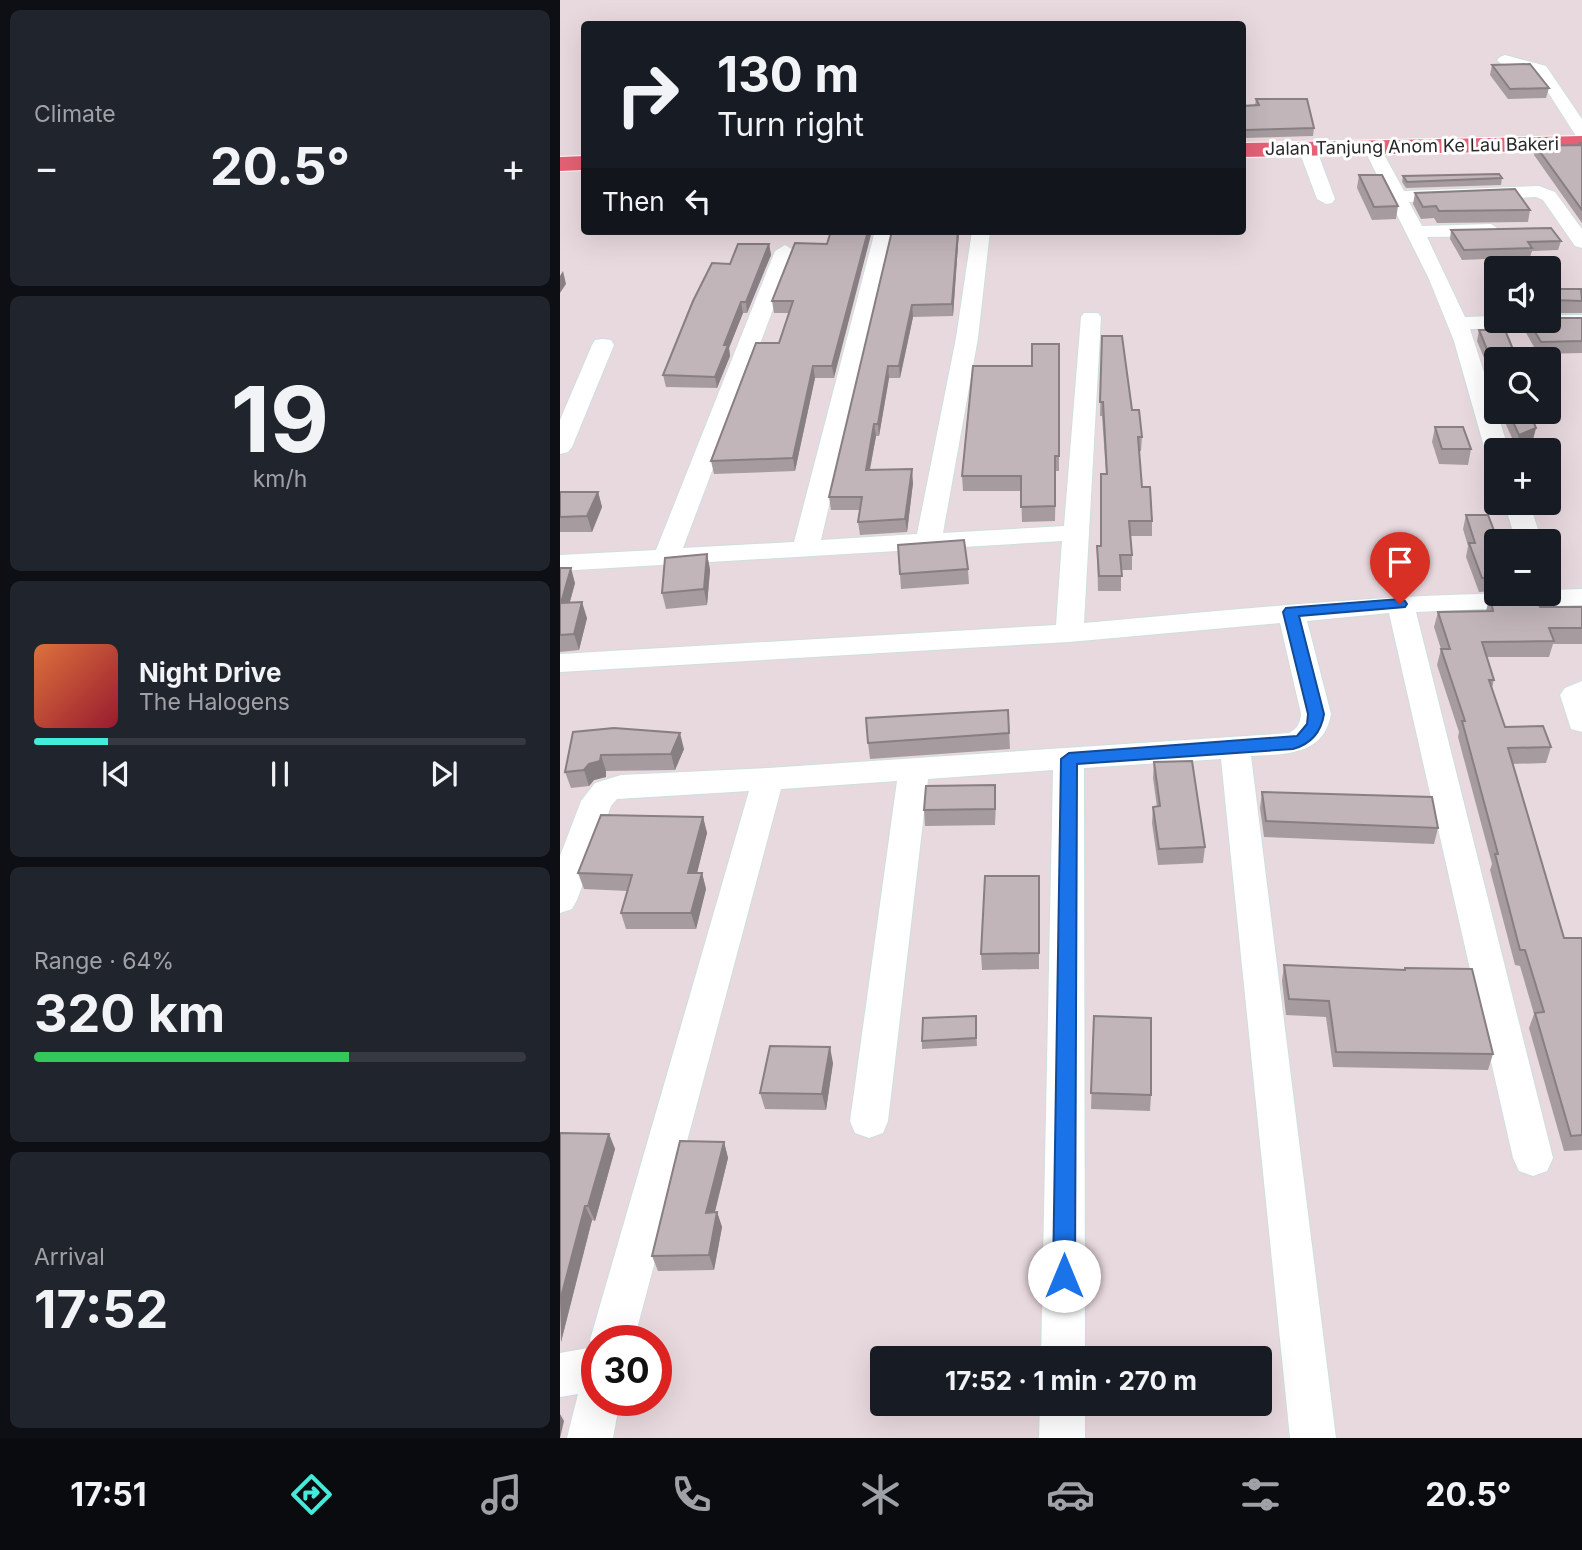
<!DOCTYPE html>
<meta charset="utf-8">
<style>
:root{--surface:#171b24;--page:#20242c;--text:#f1f3f6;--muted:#9ea1a6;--line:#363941;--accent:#43ebda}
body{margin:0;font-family:Inter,sans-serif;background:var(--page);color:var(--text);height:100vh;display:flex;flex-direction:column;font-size:26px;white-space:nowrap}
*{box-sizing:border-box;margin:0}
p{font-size:23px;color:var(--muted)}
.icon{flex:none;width:38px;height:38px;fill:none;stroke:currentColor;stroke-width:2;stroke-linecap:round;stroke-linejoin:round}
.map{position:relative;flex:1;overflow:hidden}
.panel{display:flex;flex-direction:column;gap:10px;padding:10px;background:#0d0f14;width:560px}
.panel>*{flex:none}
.banner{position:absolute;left:21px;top:21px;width:665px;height:214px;border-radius:7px;box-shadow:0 7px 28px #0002;background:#171b24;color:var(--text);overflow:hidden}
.tools{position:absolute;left:924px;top:256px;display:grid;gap:14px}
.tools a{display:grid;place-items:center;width:77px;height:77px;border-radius:7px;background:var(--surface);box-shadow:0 7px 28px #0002;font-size:35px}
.speed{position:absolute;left:21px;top:1325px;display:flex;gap:14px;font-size:35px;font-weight:700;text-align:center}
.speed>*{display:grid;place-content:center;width:91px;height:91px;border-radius:50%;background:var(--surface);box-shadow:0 7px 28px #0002;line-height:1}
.speed .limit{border:10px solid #d22;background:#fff;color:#111}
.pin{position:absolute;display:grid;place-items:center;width:60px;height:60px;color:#fff;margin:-72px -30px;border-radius:50% 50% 50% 0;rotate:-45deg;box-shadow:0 0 7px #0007}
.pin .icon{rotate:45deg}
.me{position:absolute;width:77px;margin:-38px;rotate:0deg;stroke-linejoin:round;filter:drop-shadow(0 0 5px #0008)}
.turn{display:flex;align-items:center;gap:24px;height:147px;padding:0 21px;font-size:32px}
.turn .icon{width:91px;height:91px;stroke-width:2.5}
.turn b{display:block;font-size:49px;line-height:60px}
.then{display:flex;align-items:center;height:66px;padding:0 21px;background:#0003;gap:14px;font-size:26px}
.big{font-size:52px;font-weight:700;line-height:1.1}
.panel .tile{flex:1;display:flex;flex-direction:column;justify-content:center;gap:10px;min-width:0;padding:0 24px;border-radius:10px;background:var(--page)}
.panel .dial{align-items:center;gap:0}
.dial b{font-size:91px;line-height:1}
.song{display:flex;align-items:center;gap:21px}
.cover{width:84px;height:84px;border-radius:10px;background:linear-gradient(135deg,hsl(20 70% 55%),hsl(350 70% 35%))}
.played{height:7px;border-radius:4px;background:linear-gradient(90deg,var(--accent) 15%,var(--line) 15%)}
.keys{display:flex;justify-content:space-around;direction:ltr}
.heat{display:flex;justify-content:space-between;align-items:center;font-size:38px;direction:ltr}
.charge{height:10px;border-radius:5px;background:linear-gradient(90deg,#34c759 64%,var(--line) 0)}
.trip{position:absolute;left:310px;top:1346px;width:402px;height:70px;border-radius:7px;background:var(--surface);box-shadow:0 7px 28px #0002;font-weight:700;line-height:70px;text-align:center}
.tabs{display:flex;height:112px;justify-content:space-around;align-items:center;background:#090b0e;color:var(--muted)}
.tabs .icon{width:49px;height:49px}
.tabs .active{color:var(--accent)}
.tabs b{font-size:32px;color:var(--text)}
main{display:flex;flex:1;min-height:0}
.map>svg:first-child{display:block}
</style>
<main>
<section class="panel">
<div class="tile"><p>Climate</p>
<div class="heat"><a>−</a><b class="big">20.5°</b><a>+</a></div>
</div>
<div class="tile dial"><b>19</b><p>km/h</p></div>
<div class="tile">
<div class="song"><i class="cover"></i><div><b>Night Drive</b><p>The Halogens</p></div></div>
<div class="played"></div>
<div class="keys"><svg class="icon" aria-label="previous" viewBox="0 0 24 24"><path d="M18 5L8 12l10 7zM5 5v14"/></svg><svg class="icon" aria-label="pause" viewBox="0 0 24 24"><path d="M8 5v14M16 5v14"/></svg><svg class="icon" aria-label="next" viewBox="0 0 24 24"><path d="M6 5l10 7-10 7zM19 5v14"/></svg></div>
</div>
<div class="tile"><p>Range · 64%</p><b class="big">320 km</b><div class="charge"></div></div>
<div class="tile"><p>Arrival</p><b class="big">17:52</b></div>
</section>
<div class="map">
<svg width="1022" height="1438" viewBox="0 0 1022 1438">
<rect width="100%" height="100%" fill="#e8d9de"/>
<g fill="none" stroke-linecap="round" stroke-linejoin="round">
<g stroke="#cedfdd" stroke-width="2">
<g id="minor">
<path d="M945 55 986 66 1022 119V137L1016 136 975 72 940 63 937 60 940 57Z"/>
<path d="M801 142 819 145 844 191 979 186 995 192 1022 229V248L1015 246 983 200 976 197 849 202 862 226 931 224 940 230 931 236 867 237 905 317 936 316V320H989V315H1022V327L910 329 949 450H936V457L929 455 925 450 894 341 869 279 806 153 795 151 793 147Z"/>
<path d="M747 143 756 148 775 199 772 203 766 204 757 199 738 148Z"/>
<path d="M315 231H333L261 540 357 534 396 338 412 231H430L418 338 383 533 504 526 521 317 524 313H538L541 317 524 623C679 609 835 593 989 593V590L1022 589V605L856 612 993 1158 987 1171 973 1176 959 1171 953 1158 829 613 747 621 771 714C764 756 725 754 691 756L776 1438H730L661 759 524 768 525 1358H481L493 770 368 779 328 1121 323 1133 309 1138 295 1133 290 1121 337 781 221 789 74 1340H37V1400H60L53 1438H7L18 1394 0 1397V1353L33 1347 30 1340 189 791 57 799 51 806 17 900 12 909 0 913V856L21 801 35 783 61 775 208 768 729 733C738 728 740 723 741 714L720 623 509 642 0 672V654L496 625 502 541 0 571V555L96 550 215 251 225 245 235 251 123 548 234 542Z"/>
<path d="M43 339 51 340 54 345 12 447 8 452 0 454V420L32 345 35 340Z"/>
<path d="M944 502H969L982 541H956Z"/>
<path d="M1022 681V732L1011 729 1000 695 1005 688Z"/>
<path d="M480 1404H525V1438H479Z"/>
</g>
</g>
<g stroke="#fff" stroke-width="2">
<g id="major">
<path d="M1022 136V150L682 157V143Z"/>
<path d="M24 156V170L0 171V157Z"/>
</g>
</g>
<use href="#minor" fill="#fff" fill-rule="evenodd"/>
<use href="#major" fill="#e56175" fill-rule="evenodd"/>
</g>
<g fill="#a69c9f">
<path d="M932 65 989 88 986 98 948 99 930 75Z"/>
<path d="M696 99 754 128 753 136 683 138 682 106 695 105Z"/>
<path d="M1020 143H1022V223L974 155 976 146 1019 145Z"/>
<path d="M799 175 838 206 836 219 812 220 797 188Z"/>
<path d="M843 176 942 178 941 185 846 188 842 182Z"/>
<path d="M855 193 970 210 968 222 877 223 874 218 861 219 853 204Z"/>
<path d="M891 230 1001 241 998 250 972 251 970 257 902 260 890 239Z"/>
<path d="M332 231H399L393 316 353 317 340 378H329L319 436H316L310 470 353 483 347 532 300 535 298 522 300 510H271L269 497Z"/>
<path d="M209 244 211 255 187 313H183L169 348 170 356 157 388 106 387 103 375 170 264Z"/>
<path d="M267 244 274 378H255L235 471 154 474 151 461 219 343 229 313H214L212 301Z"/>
<path d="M989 286 991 289 1022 290V313H989Z"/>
<path d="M1022 318V353L978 354 965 331 967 320H989Z"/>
<path d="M919 330 936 359V402L928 375 929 370 917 341Z"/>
<path d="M542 336 582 437 581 451H579L582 487 592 521V536H571L572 555V570H561V591H538L537 546H540L546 474 542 416H540Z"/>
<path d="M499 344V471H496L495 521 462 522 461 491H403L402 476 472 366Z"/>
<path d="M940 411H969L976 428 973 439 956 447Z"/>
<path d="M875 427 911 449 908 465 879 464 872 442Z"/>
<path d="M0 492H38L42 507 32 532H0Z"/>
<path d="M906 515 936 541V591L919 592 906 557 908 546 903 529Z"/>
<path d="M147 554 150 570 147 605 106 609 102 593Z"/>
<path d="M0 568 15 583 10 602 27 618 19 650 0 652Z"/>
<path d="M408 569 409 584 341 589 340 574Z"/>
<path d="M930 596 964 602 980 607H1022V644H993L989 657H927L934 680 932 688 945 727 991 747 986 763 952 764 1004 938H1022V1150L1004 1151 969 1028 974 1014 960 966 955 965 930 870 932 864 898 737 899 732 877 665 881 649 874 627 878 612 926 611Z"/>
<path d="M448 710 450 749 310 759 308 743Z"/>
<path d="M54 728 124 749 115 770 46 771V777L34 780 29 786 11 788 5 772Z"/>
<path d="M594 762 645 847 643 863 598 865 592 823 593 807H597L593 778Z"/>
<path d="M702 792 878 828 874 844 704 837 700 808Z"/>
<path d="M436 801 435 825 365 826 364 810Z"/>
<path d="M143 817 147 833 137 873H142L146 889 136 929H66L61 913 68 891 24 889 18 873Z"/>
<path d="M479 876V969L422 970 421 954Z"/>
<path d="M724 965 844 970 845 968 933 1054 928 1070 773 1067 766 1017 726 1015 722 981Z"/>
<path d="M534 1016 591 1095 590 1111 531 1109Z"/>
<path d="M416 1024 417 1046 362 1049V1041Z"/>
<path d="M273 1063 266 1110 205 1109 200 1093Z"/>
<path d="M0 1133 49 1134 55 1149 35 1221 32 1220 1 1342Z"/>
<path d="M164 1142 168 1158 155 1212H157L162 1227 154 1270 98 1271 92 1256Z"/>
</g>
<g fill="#877f82">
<path d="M308 231H312L274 378 272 366Z"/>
<path d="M398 231H399L393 316 392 304Z"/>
<path d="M209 244 211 255 187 313 186 302Z"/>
<path d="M3 271 6 284 0 293V276Z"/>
<path d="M181 302 183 313 169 348 170 356 157 388 155 377 164 345Z"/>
<path d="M352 305 353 317 340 378 339 366Z"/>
<path d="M253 366 255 378 235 471 233 458Z"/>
<path d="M328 366 329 378 319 436 318 424Z"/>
<path d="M314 424 316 436 307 483 306 470Z"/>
<path d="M976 428 973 439 956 447 959 435Z"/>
<path d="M352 469 353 483 347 532 345 519Z"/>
<path d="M38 492 42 507 32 532 27 516Z"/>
<path d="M147 554 150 570 147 605 144 589Z"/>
<path d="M11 568 15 583 5 619 1 603Z"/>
<path d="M22 602 27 618 19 650 14 634Z"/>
<path d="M120 733 124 749 115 770 111 754Z"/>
<path d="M41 755 46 771V777L34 780 29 786 24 770 29 764Z"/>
<path d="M143 817 147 833 133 889 128 873Z"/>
<path d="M142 873 146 889 136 929 131 913Z"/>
<path d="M270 1047 273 1063 266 1110 262 1094Z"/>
<path d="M49 1134 55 1149 35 1221 28 1206Z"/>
<path d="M164 1142 168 1158 151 1227 146 1213Z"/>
<path d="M25 1206 32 1220 1 1342 0 1301Z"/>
<path d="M157 1212 162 1227 154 1270 149 1255Z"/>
<path d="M0 1414 4 1421 0 1438Z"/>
</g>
<g fill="#c1b5b9" stroke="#877f82" stroke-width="2">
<path d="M970 64 989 88 950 89 932 65Z"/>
<path d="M696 99H747L754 128 684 130 682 127V106L699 105Z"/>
<path d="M1020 143H1022V210L976 146 1021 145Z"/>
<path d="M939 174 942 178 847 182 843 176Z"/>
<path d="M799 175H822L838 206 814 207Z"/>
<path d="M955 189 970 210 879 211 876 206 863 207 855 193Z"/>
<path d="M991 228 1001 241 968 242 972 248 904 250 891 230Z"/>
<path d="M271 231H308L272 366H253L233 458 151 461 196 343H219L233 301H212L235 243 267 244Z"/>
<path d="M332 231H398L392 304 352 305 339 366H328L318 424H314L306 470 352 469 345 519 298 522 302 497H269Z"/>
<path d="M178 244H209L186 302H181L164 345H168L155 377 103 375 133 301 152 263 170 264Z"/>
<path d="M989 286 991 289H1021L1022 301 992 300 989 305Z"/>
<path d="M989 318H1022V341L981 342 968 320H989Z"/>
<path d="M919 330H945L957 359H936V383L930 364H933Z"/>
<path d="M542 336H562L572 410H579L582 437H578L582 487H590L592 521H569L572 555H560L562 576H539L537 546H541V474H547L543 402H540Z"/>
<path d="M472 344H499V456H495V506L461 507V476H402L413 366H472Z"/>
<path d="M948 411H969L976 428 959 435Z"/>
<path d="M875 427H903L911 449H882Z"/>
<path d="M0 492H38L27 516 0 517Z"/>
<path d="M906 515H928L938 541H936V577L922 578 909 543H915Z"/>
<path d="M404 540 408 569 340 574 338 545Z"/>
<path d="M147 554 144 589 102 593 105 558Z"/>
<path d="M0 568H11L1 603 22 602 14 634 0 635Z"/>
<path d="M961 595 964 602H978L980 607H1022V628H989L994 641 922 642 934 680H929L945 727 983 726 991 747 948 748 1004 938H1022V1135L1011 1136 975 1013 984 1012 965 950H960L935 854H938L902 721H905L881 649H890L878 612 933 611 930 596Z"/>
<path d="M448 710 449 733 308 743 306 718Z"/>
<path d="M54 728 120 733 111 754 41 755 40 761 29 764 24 770 5 772 13 732Z"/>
<path d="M632 761 645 847 599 849 593 807 600 806 594 762Z"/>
<path d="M435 785V809L364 810 366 786Z"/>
<path d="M702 792 872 797 878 828 706 821Z"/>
<path d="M41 815 143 817 128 873H142L131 913H61L72 875 18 873Z"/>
<path d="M425 876H479V953L421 954Z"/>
<path d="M724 965 845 970V968L912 969 933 1054 776 1052 769 1001 729 999Z"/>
<path d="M416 1016V1038L362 1041 363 1018Z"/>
<path d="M534 1016 591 1018V1095L531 1093Z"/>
<path d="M210 1046 270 1047 262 1094 200 1093Z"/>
<path d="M0 1133 49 1134 28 1206H25L0 1301Z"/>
<path d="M120 1141 164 1142 146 1213 157 1212 149 1255 92 1256Z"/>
</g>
<path fill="#1a73e8" stroke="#114b97" stroke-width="2" d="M840 599 845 601 847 604 845 607 739 616 764 714C761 733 751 744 733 749L517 764 515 1276 512 1284 504 1287 496 1284 493 1276 501 759 509 753 737 736 747 724 748 714 723 612 726 608Z"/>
<g text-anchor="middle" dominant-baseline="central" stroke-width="6" stroke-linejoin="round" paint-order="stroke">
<g font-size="18" fill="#272727" stroke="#fff">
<text transform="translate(852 146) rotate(-1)">Jalan Tanjung Anom Ke Lau Bakeri</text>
</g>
</g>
</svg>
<div class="tools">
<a><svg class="icon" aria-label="sound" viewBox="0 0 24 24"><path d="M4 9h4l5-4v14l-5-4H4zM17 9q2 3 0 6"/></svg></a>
<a><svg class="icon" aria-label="search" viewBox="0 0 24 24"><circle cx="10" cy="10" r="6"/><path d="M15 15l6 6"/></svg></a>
<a>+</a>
<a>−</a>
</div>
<div class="speed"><div class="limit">30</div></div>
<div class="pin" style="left:840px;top:604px;background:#d93025"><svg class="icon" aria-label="arrive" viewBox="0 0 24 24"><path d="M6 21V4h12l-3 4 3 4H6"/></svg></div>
<svg class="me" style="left:504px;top:1276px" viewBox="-20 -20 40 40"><circle r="19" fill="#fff"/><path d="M0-13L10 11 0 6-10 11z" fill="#1a73e8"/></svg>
<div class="trip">17:52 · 1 min · 270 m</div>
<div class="banner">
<div class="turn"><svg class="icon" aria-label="right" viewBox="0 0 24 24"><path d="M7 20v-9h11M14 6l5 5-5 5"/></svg><div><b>130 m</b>Turn right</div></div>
<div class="then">Then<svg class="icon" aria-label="left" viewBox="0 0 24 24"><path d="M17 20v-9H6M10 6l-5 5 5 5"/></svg></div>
</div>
</div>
</main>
<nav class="tabs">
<b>17:51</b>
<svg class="icon active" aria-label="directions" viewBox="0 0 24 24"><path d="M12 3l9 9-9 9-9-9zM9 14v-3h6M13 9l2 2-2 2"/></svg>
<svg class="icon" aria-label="music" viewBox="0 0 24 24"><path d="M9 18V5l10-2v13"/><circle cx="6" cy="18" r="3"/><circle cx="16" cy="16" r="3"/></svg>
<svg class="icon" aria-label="phone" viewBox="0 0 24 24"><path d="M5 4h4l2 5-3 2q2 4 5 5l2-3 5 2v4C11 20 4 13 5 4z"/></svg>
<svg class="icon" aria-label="climate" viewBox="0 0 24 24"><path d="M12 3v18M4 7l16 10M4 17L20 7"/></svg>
<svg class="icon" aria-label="car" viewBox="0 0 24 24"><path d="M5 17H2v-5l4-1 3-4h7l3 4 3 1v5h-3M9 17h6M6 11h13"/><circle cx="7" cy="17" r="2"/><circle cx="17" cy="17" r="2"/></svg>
<svg class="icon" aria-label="filters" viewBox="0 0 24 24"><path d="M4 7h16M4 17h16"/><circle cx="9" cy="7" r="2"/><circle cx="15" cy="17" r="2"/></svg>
<b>20.5°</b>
</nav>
